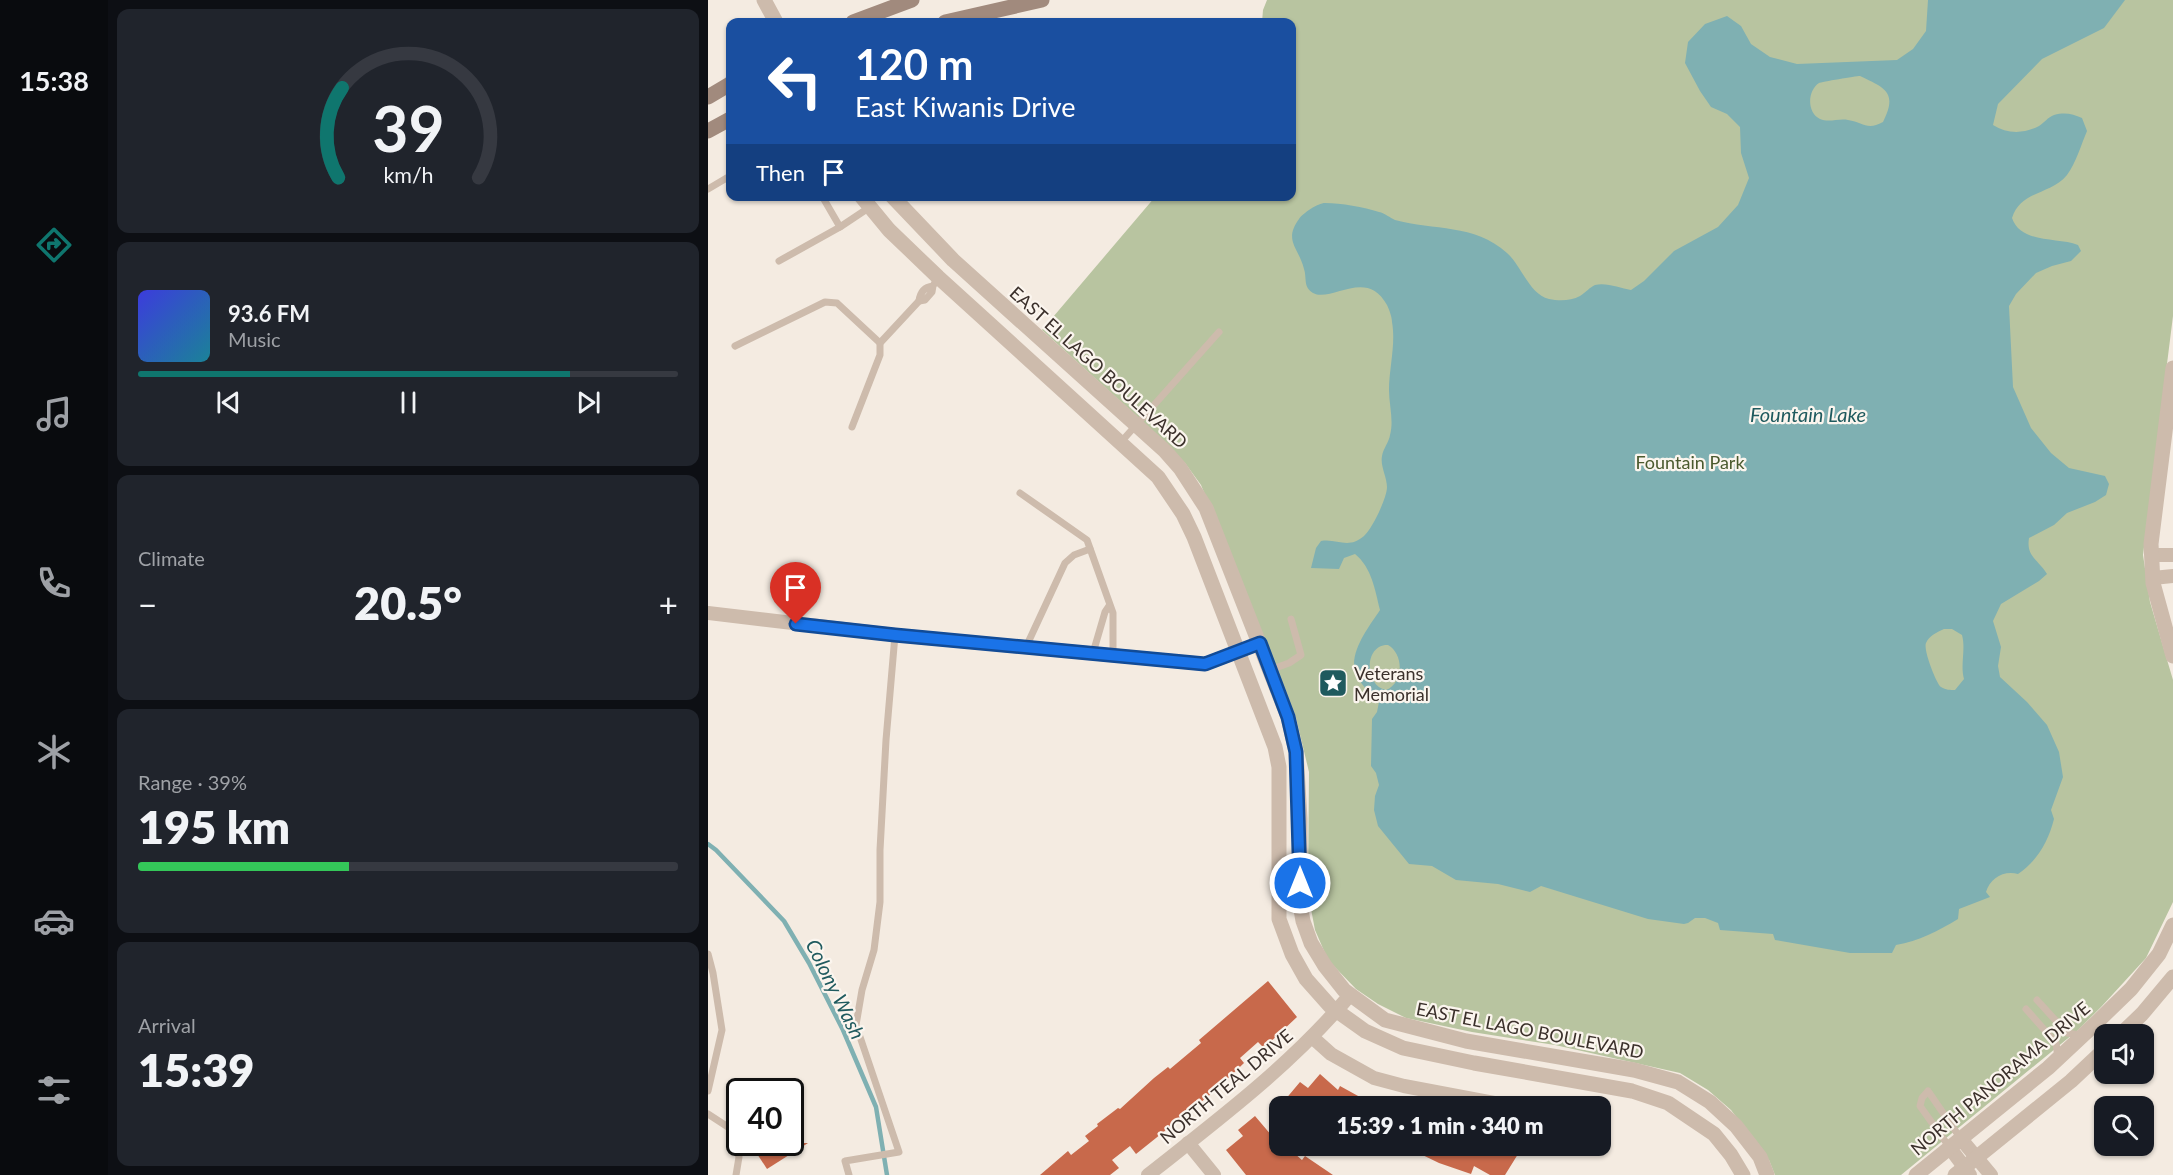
<!DOCTYPE html>
<meta charset="utf-8">
<style>
:root{--surface:#171b24;--page:#20242c;--text:#f1f3f6;--muted:#9ea1a6;--line:#363941;--accent:#0f766e}
body{margin:0;font-family:Lato,sans-serif;background:var(--page);color:var(--text);height:100vh;display:flex;flex-direction:column;font-size:22px;white-space:nowrap}
*{box-sizing:border-box;margin:0}
p{font-size:20px;color:var(--muted)}
.icon{flex:none;width:33px;height:33px;fill:none;stroke:currentColor;stroke-width:2;stroke-linecap:round;stroke-linejoin:round}
.map{position:relative;flex:1;overflow:hidden}
.drawer{display:flex;flex-direction:column;gap:9px;padding:9px;background:#0d0f14;width:600px}
.drawer>*{flex:none}
.banner{position:absolute;left:18px;top:18px;width:570px;height:183px;border-radius:12px;box-shadow:0 2px 4px #0004;background:#1a4fa0;color:#fff;overflow:hidden}
.tools{position:absolute;left:1386px;top:1024px;display:grid;gap:12px}
.tools a{display:grid;place-items:center;width:60px;height:60px;border-radius:12px;background:var(--surface);box-shadow:0 2px 4px #0004;font-size:30px}
.speed{position:absolute;left:18px;top:1078px;display:flex;gap:12px;font-size:30px;font-weight:700;text-align:center}
.speed>*{display:grid;place-content:center;width:78px;height:78px;border-radius:50%;background:var(--surface);box-shadow:0 2px 4px #0004;line-height:1}
.speed .limit{border:3px solid #111;border-radius:9px;background:#fff;color:#111}
.pin{position:absolute;display:grid;place-items:center;width:51px;height:51px;color:#fff;margin:-62px -26px;border-radius:50% 50% 50% 0;rotate:-45deg;box-shadow:0 0 6px #0007}
.pin .icon{rotate:45deg}
.me{position:absolute;width:66px;margin:-33px;rotate:0deg;stroke-linejoin:round;filter:drop-shadow(0 0 4px #0008)}
.turn{display:flex;align-items:center;gap:21px;height:126px;padding:0 30px;font-size:27px}
.turn .icon{width:78px;height:78px;stroke-width:2.5}
.turn b{display:block;font-size:42px;line-height:51px}
.then{display:flex;align-items:center;height:57px;padding:0 30px;background:#0003;gap:12px;font-size:22px}
.big{font-size:45px;font-weight:800;line-height:1.1}
.drawer .tile{flex:1;display:flex;flex-direction:column;justify-content:center;gap:9px;min-width:0;padding:0 21px;border-radius:12px;background:var(--page)}
.drawer .dial{align-items:center;gap:0}
.dial svg{height:156px;overflow:visible;fill:none;stroke:var(--line);stroke-width:7;stroke-linecap:round;text-anchor:middle}
.dial text{fill:var(--text);stroke:none}
.song{display:flex;align-items:center;gap:18px}
.cover{width:72px;height:72px;border-radius:9px;background:linear-gradient(135deg,hsl(240 70% 55%),hsl(190 70% 35%))}
.played{height:6px;border-radius:3px;background:linear-gradient(90deg,var(--accent) 80%,var(--line) 80%)}
.keys{display:flex;justify-content:space-around;direction:ltr}
.heat{display:flex;justify-content:space-between;align-items:center;font-size:33px;direction:ltr}
.charge{height:9px;border-radius:4px;background:linear-gradient(90deg,#34c759 39%,var(--line) 0)}
.trip{position:absolute;left:561px;top:1096px;width:342px;height:60px;border-radius:12px;background:var(--surface);box-shadow:0 2px 4px #0004;font-weight:800;line-height:60px;text-align:center}
main{display:flex;flex:1;min-height:0}
.dock{display:flex;flex-direction:column;width:108px;justify-content:space-around;align-items:center;background:#090b0e;color:var(--muted)}
.dock .icon{width:42px;height:42px}
.dock .on{color:var(--accent)}
.dock b{font-size:27px;color:var(--text)}
.map>svg:first-child{display:block}
</style>
<main>
<nav class="dock">
<b>15:38</b>
<svg class="icon on" aria-label="directions" viewBox="0 0 24 24"><path d="M12 3l9 9-9 9-9-9zM9 14v-3h6M13 9l2 2-2 2"/></svg>
<svg class="icon" aria-label="music" viewBox="0 0 24 24"><path d="M9 18V5l10-2v13"/><circle cx="6" cy="18" r="3"/><circle cx="16" cy="16" r="3"/></svg>
<svg class="icon" aria-label="phone" viewBox="0 0 24 24"><path d="M5 4h4l2 5-3 2q2 4 5 5l2-3 5 2v4C11 20 4 13 5 4z"/></svg>
<svg class="icon" aria-label="climate" viewBox="0 0 24 24"><path d="M12 3v18M4 7l16 10M4 17L20 7"/></svg>
<svg class="icon" aria-label="car" viewBox="0 0 24 24"><path d="M5 17H2v-5l4-1 3-4h7l3 4 3 1v5h-3M9 17h6M6 11h13"/><circle cx="7" cy="17" r="2"/><circle cx="17" cy="17" r="2"/></svg>
<svg class="icon" aria-label="filters" viewBox="0 0 24 24"><path d="M4 7h16M4 17h16"/><circle cx="9" cy="7" r="2"/><circle cx="15" cy="17" r="2"/></svg>
</nav>
<section class="drawer">
<div class="tile dial"><svg viewBox="0 0 100 80">
<path d="M14 69A42 42 0 1 1 86 69"/>
<path d="M14 69A42 42 0 0 1 16 23" stroke="#0f766e"/>
<text x="50" y="56" font-size="32" font-weight="700">39</text>
<text x="50" y="72" font-size="11">km/h</text>
</svg></div>
<div class="tile">
<div class="song"><i class="cover"></i><div><b>93.6 FM</b><p>Music</p></div></div>
<div class="played"></div>
<div class="keys"><svg class="icon" aria-label="previous" viewBox="0 0 24 24"><path d="M18 5L8 12l10 7zM5 5v14"/></svg><svg class="icon" aria-label="pause" viewBox="0 0 24 24"><path d="M8 5v14M16 5v14"/></svg><svg class="icon" aria-label="next" viewBox="0 0 24 24"><path d="M6 5l10 7-10 7zM19 5v14"/></svg></div>
</div>
<div class="tile"><p>Climate</p>
<div class="heat"><a>−</a><b class="big">20.5°</b><a>+</a></div>
</div>
<div class="tile"><p>Range · 39%</p><b class="big">195 km</b><div class="charge"></div></div>
<div class="tile"><p>Arrival</p><b class="big">15:39</b></div>
</section>
<div class="map">
<svg width="1465" height="1175" viewBox="0 0 1465 1175">
<rect width="100%" height="100%" fill="#f4ebe1"/>
<path fill="#b8c4a0" d="M559 0H1465V316L1435 555 1442 602 1465 680V902L1438 958 1394 1006 1370 1030 1193 1175H1067L1061 1160 1023 1110 1000 1090 972 1073 847 1045 764 1032 698 1018 670 1004 648 989 620 960 607 930 600 893 601 772 588 718 493 485 477 463 458 443 334 330 447 197 584 196V22H554L555 10Z"/>
<path fill="#7fb0b2" fill-rule="evenodd" d="M1220 0H1417L1396 28 1334 59 1290 104 1285 125C1299 134 1316 134 1331 126 1336 123 1340 117 1346 115 1357 112 1365 114 1374 118L1379 131C1373 145 1368 163 1359 175 1343 195 1313 190 1304 218 1313 244 1349 237 1370 245L1373 251 1363 261 1344 266 1328 273 1308 294 1301 306 1305 387 1323 428 1343 453 1361 468 1397 476 1401 484 1398 495 1387 502 1359 513 1346 525 1321 538C1318 557 1330 559 1339 574L1331 581 1293 604 1285 621 1293 647 1290 666 1292 677 1319 702 1339 725 1351 752 1355 777 1343 810 1346 819C1340 842 1330 860 1310 874 1296 870 1282 878 1278 892L1282 897 1251 909 1250 919C1230 931 1211 941 1188 945L1184 953H1142L1067 940 1065 934 1012 930 1010 923 997 918H987L980 923 976 924 940 919 833 886 822 892 790 884 748 880 724 866 701 864 670 826 666 810 667 796 671 785 668 773 663 766 664 719 669 712 671 702C663 694 654 686 649 676 638 655 661 627 672 610 667 590 664 568 647 554L636 558 631 569 603 568 608 548 613 541C629 538 640 550 656 536 664 529 679 498 679 487 679 477 672 466 674 456 675 449 681 442 682 435 686 421 681 405 681 390 681 368 688 344 684 322 684 317 681 309 679 305 659 267 623 303 605 293 595 287 599 278 596 269 591 248 575 241 591 219 595 213 610 203 617 203 633 203 656 207 671 212 677 213 682 218 687 220 726 231 766 223 799 253 813 265 821 294 841 299 851 301 863 301 872 296 877 293 882 287 887 285 898 282 912 288 923 290L936 281 966 251 1010 227 1030 205 1041 178 1033 153 1032 127 1019 114 1003 107 992 91 977 63 980 42 997 24 1019 16 1033 26 1043 44 1062 57 1089 64 1189 60 1205 49 1218 31ZM1152 76C1177 88 1190 92 1175 122 1159 131 1155 122 1140 120 1131 118 1121 123 1112 119 1099 113 1099 91 1111 83 1113 82 1148 76 1152 76ZM1236 629H1244L1254 635C1258 649 1252 665 1256 679L1247 690C1242 690 1238 690 1233 687 1228 683 1215 649 1218 643 1221 636 1229 632 1236 629ZM680 645C696 654 696 683 678 690 656 686 656 644 680 645Z"/>
<g fill="none" stroke-linecap="round" stroke-linejoin="round">
<path stroke="#7fb0b2" stroke-width="4.5" d="M0 844 8 850 76 921 101 963 135 1030 168 1107 179 1175"/>
</g>
<g fill="#c8694b">
<path d="M560 981 589 1017 556 1048 550 1042 532 1058 536 1063 508 1090 428 1154 422 1146 404 1160 411 1168 402 1175H332L360 1151 363 1155 381 1141 377 1136 390 1126 389 1124 410 1108 412 1109 446 1078 460 1067 462 1069 493 1043 491 1040Z"/>
<path d="M612 1074 630 1090 632 1086 670 1107H571L592 1082 600 1088Z"/>
<path d="M547 1116 569 1142 572 1140V1146H578L594 1160 597 1156 625 1175H538L518 1150 535 1136 530 1130Z"/>
<path d="M42 1143H100L59 1169Z"/>
<path d="M696 1146H815L797 1175H782L766 1166 763 1174 731 1163Z"/>
</g>
<g fill="none" stroke-linecap="round" stroke-linejoin="round">
<g stroke="#cdbbac" stroke-width="7">
<path d="M0 189 22 176"/>
<path d="M114 196 132 227 162 207"/>
<path d="M71 261 132 227"/>
<path d="M225 286C216 287 212 293 211 301L217 300 224 292 225 286 230 277"/>
<path d="M27 346 117 302 129 303 172 343"/>
<path d="M144 427 172 355V343L211 301"/>
<path d="M413 442 511 332"/>
<path d="M312 493 379 540 405 613V655"/>
<path d="M318 647 357 563 366 555 382 549"/>
<path d="M385 653 397 612 401 606"/>
<path d="M562 670 581 663 593 655 583 619"/>
<path d="M0 954 5 973 14 1030 0 1091"/>
<path d="M1329 1000 1359 1033 1372 1035"/>
<path d="M1318 1009 1348 1043 1350 1058"/>
<path d="M0 1114 23 1129 31 1157 28 1175"/>
<path d="M1242 1148 1212 1106 1214 1098 1220 1091 1253 1139"/>
<path d="M141 1175 137 1161 191 1152 148 1025 154 990 166 950 172 902V850L178 740 187 635"/>
</g>
<g stroke="#cdbbac" stroke-width="14">
<path d="M1444 555H1465"/>
<path d="M1445 578 1465 576"/>
<path d="M0 613 187 635 497 664 552 643"/>
<path d="M604 1037 623 1054 666 1078 696 1086 807 1107"/>
<path d="M1253 1139 1283 1175"/>
<path d="M480 1143 506 1175"/>
<path d="M1242 1148 1262 1175"/>
<path d="M440 1175C511 1119 583 1065 642 995"/>
</g>
<g stroke="#cdbbac" stroke-width="15">
<path d="M56 0 68 22"/>
<path d="M153 196 181 230 230 277 450 477 475 514 486 537 567 747 571 767V919L584 954 598 979 622 1006 657 1031 695 1048 766 1063 924 1091 960 1103 1006 1134 1023 1155 1035 1175"/>
<path d="M184 196 245 260 457 451 472 468 498 508 580 717 588 752 592 819V904L595 921 603 943 617 966 636 990 677 1020 758 1041 926 1070 970 1082 1002 1102 1028 1126 1052 1157 1059 1175"/>
<path d="M1465 368 1443 544 1445 583 1465 656"/>
<path d="M1412 1035 1434 1014 1465 977"/>
<path d="M1208 1175 1340 1068 1386 1025 1423 989 1451 954 1465 925"/>
<path d="M1247 1175 1363 1081 1396 1050"/>
</g>
<g stroke="#a18a7d" stroke-width="15">
<path d="M145 22 204 0"/>
<path d="M237 22 334 0"/>
<path d="M0 97 22 84"/>
<path d="M0 131 22 119"/>
</g>
</g>
<g fill="none" stroke-linecap="round" stroke-linejoin="round">
<g stroke="#114b97" stroke-width="15">
<path id="route" d="M88 624 187 635 497 664 552 643 580 717 588 752 592 883"/>
</g>
<use href="#route" stroke="#1a73e8" stroke-width="10"/>
</g>
<defs>
<g id="sight-square" transform="scale(1.5)"><rect x="-9" y="-9" width="18" height="18" rx="4" fill="#1f5a5e" stroke="#fbf5ee"/><path d="M0-6L1.8-2.2L6-1.7L2.9 1.2L3.7 5.4L0 3.3L-3.7 5.4L-2.9 1.2L-6-1.7L-1.8-2.2Z" fill="#fff"/></g>
</defs>
<g fill-rule="evenodd">
<use href="#sight-square" x="625" y="683"/>
</g>
<g text-anchor="middle" dominant-baseline="central" stroke-width="4.5" stroke-linejoin="round" paint-order="stroke">
<g font-size="18" fill="#3b302b" stroke="#fbf5ee">
<text transform="translate(391 367) rotate(42)">EAST EL LAGO BOULEVARD</text>
<text transform="translate(822 1030) rotate(11)">EAST EL LAGO BOULEVARD</text>
<text transform="translate(1292 1078) rotate(-40)">NORTH PANORAMA DRIVE</text>
<text transform="translate(518 1086) rotate(-40)">NORTH TEAL DRIVE</text>
</g>
<g font-size="18" fill="#4a5a2e" stroke="#fbf5ee">
<text x="982" y="462">Fountain Park</text>
</g>
<g font-size="18" fill="#3b302b" stroke="#fbf5ee" text-anchor="start">
<text x="646" y="673">Veterans<tspan x="646" dy="21">Memorial</tspan></text>
</g>
<g font-size="20" font-style="italic" fill="#1f5a5e" stroke="#fbf5ee">
<text x="1100" y="414">Fountain Lake</text>
<text transform="translate(128 989) rotate(64)">Colony Wash</text>
</g>
</g>
</svg>
<div class="tools">
<a><svg class="icon" aria-label="sound" viewBox="0 0 24 24"><path d="M4 9h4l5-4v14l-5-4H4zM17 9q2 3 0 6"/></svg></a>
<a><svg class="icon" aria-label="search" viewBox="0 0 24 24"><circle cx="10" cy="10" r="6"/><path d="M15 15l6 6"/></svg></a>
</div>
<div class="speed"><div class="limit">40</div></div>
<div class="pin" style="left:88px;top:624px;background:#d93025"><svg class="icon" aria-label="arrive" viewBox="0 0 24 24"><path d="M6 21V4h12l-3 4 3 4H6"/></svg></div>
<svg class="me" style="left:592px;top:883px" viewBox="-20 -20 40 40"><circle r="17" fill="#1a73e8" stroke="#fff" stroke-width="3"/><path d="M0-11L8 9 0 5-8 9z" fill="#fff"/></svg>
<div class="trip">15:39 · 1 min · 340 m</div>
<div class="banner">
<div class="turn"><svg class="icon" aria-label="left" viewBox="0 0 24 24"><path d="M17 20v-9H6M10 6l-5 5 5 5"/></svg><div><b>120 m</b>East Kiwanis Drive</div></div>
<div class="then">Then<svg class="icon" aria-label="arrive" viewBox="0 0 24 24"><path d="M6 21V4h12l-3 4 3 4H6"/></svg></div>
</div>
</div>
</main>
